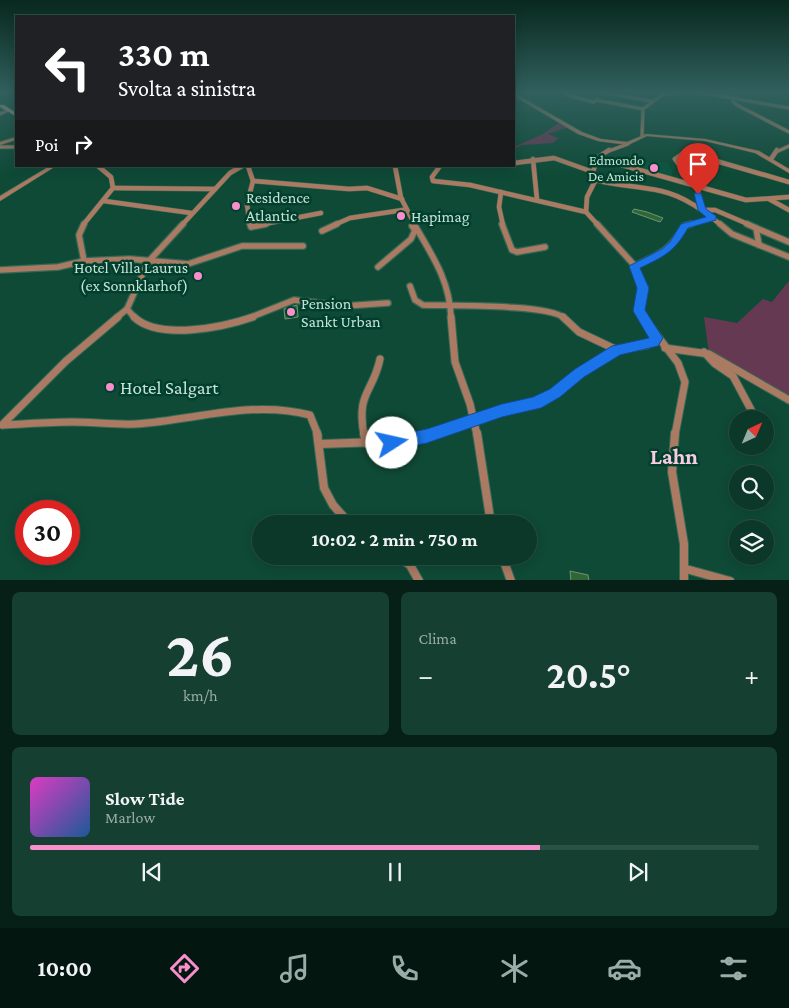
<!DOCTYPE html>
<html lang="it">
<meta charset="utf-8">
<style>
:root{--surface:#0b3829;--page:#143f31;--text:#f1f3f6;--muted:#9aaca8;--line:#2b5246;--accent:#f98fca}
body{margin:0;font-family:"Crimson Pro",serif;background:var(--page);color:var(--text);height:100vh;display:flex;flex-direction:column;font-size:19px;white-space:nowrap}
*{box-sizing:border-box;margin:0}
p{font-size:16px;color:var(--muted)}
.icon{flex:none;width:28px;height:28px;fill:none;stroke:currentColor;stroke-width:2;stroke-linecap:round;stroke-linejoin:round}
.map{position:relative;height:580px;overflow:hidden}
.drawer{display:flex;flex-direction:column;gap:12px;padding:12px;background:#061f17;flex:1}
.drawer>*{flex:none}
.guide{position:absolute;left:15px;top:15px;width:500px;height:152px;border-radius:0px;box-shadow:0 2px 12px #0003,0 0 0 1px var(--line);background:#202124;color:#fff;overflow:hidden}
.needle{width:32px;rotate:44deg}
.buttons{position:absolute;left:729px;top:410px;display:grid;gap:10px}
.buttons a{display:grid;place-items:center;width:45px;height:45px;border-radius:50%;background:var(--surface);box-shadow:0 2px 12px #0003,0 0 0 1px var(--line);font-size:25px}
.speed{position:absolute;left:15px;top:500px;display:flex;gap:10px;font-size:25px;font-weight:700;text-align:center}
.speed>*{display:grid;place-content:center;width:65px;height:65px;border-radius:50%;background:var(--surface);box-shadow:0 2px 12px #0003,0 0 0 1px var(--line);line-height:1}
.speed .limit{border:8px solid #d22;background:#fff;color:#111}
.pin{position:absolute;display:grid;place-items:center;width:42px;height:42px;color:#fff;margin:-51px -21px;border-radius:50% 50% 50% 0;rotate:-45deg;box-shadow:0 0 5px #0007}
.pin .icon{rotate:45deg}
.me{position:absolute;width:55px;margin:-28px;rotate:80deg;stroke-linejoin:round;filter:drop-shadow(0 0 4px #0008)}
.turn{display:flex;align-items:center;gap:18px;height:105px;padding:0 20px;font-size:22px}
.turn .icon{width:65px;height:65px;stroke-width:2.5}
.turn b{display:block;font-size:35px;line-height:42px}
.then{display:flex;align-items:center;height:48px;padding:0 20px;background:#0003;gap:10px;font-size:19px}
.big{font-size:38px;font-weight:700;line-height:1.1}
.drawer .widget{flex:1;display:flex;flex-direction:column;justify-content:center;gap:8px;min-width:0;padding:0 18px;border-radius:8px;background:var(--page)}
.drawer .dial{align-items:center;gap:0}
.dial b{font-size:65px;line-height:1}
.song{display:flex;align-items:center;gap:15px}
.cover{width:60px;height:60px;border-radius:8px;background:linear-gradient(135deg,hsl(310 70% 55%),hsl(210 70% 35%))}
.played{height:5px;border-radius:2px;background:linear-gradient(90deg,var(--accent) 70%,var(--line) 70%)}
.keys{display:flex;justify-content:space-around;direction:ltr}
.heat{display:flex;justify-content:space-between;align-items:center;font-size:28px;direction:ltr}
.drawer .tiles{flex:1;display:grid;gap:12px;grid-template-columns:1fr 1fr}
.widget:last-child{grid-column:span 2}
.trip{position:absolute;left:252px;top:515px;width:285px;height:50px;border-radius:25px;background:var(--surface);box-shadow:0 2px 12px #0003,0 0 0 1px var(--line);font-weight:700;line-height:50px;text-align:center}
.menu{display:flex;height:80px;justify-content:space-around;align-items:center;background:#041610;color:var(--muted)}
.menu .icon{width:35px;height:35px}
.menu .current{color:var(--accent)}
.menu b{font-size:22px;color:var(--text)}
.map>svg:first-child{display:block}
</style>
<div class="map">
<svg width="789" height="581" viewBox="0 0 789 581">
<rect width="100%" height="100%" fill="#0f4a37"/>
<path fill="#0a553f" d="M628 161 667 163 673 172 671 177 628 165Z"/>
<g fill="#663952">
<path d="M560 122 569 127 548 134 558 138 553 143 522 145 514 149V147L543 134Z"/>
<path d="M788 282H789V400L709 354 704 317 737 323 763 299 772 302Z"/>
</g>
<g fill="#306537" stroke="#6f9572">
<path d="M634 209 647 212 663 218 660 222 632 212Z"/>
<path d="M297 305 298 317 285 319 284 309Z"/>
<path d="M570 571 588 575 589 581H571Z"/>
</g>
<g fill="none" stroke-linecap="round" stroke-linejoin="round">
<g stroke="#346857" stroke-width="4.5">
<g id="minor-far4">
<path d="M601 92 651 101"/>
<path d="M698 92 789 108"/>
<path d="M567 95 594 102 597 99"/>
<path d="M733 95V101L737 105 789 132"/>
<path d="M596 100 643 109"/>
<path d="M0 114 9 110"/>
<path d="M642 136 643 109 662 95 680 92"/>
<path d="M0 147H16"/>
<path d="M606 152 628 144"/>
<path d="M776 152 789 146"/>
</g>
</g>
<g stroke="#346857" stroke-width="5.5">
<g id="minor-far3">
<path d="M597 158 746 200 789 197"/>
<path d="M533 159 537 200"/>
<path d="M771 159 777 150"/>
<path d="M514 163 554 158 593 172"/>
<path d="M248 166 253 181 247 204 250 225"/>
<path d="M395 166 401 198 415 225"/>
<path d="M440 166 432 177 433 181 470 185 586 212"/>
<path d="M596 180C618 186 639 186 661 191 684 196 704 211 721 225"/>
<path d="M253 181 349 189 367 188 402 199"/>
<path d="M693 184 675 159 685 152 789 182"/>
<path d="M697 186 702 210"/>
<path d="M113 188 215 189"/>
<path d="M501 192 499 207 503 225"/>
<path d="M769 199 789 210"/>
<path d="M104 201 191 213"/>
<path d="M702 210H715L750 225"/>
<path d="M83 225 113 188 111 177 98 166"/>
<path d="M182 225 230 173 242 166"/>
<path d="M259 225 321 213"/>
<path d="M334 225 350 218 403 210"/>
<path d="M598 225 586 212 587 197 597 177 593 172 597 158 609 150"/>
<path d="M686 225 713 218"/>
</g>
</g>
<g stroke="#346857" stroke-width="8">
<g id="minor-far2">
<path d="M84 224 79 235 84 261 130 259 188 264 242 246H303"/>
<path d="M250 224 251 227 266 224"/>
<path d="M414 224C432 255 450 281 451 318"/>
<path d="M502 224 512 250 517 252 545 247"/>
<path d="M597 224 635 266 643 288 639 311 644 318"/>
<path d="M720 224 732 234 789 257"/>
<path d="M747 224 756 228 759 245"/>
<path d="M756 228 789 242"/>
<path d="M322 231 337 224"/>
<path d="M635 266C661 253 669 252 684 226L691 224"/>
<path d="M378 267 411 239 415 230 412 226"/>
<path d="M0 270 58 267 84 261"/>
<path d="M410 286 415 300 423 305C449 306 549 304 564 318"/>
<path d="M127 309 135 318"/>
<path d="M116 318 127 309 148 262 183 224"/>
<path d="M249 318 294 300 345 306 388 303"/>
</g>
</g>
<g stroke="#346857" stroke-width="9">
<g id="minor-far1">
<path d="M134 317C159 341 224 327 253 317"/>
<path d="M451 317 455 362 470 404 477 435"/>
<path d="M563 317 579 332 617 350"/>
<path d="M643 317 678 363 685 382 675 435"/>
<path d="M665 348 709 354 789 400"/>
<path d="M704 352 714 363 733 376 756 419"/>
<path d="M2 425 66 361 118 317"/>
<path d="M3 425C26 424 49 422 72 422 93 422 115 425 136 424 195 420 251 400 310 415L318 435"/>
<path d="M364 435C356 392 373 393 380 359"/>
<path d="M427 435 502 410 536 403 555 393 580 373 617 350 647 345 657 338"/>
</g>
</g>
<g stroke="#346857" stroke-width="10">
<g id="minor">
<path d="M317 433 324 488 333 505 350 524"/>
<path d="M364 433 366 443"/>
<path d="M477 433 491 524"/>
<path d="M675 433 672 472 684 544V581"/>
<path d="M765 436V443"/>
<path d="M320 444 407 441 430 433"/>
<path d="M756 448 759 446"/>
<path d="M396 556 410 565 419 581"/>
<path d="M502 556 511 581"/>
<path d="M686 569 730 581"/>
</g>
</g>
<g stroke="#346857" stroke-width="1">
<g id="tertiary">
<path d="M514 93 582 132 601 139 627 142 646 134 705 139 759 151 789 169V173L755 153 705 141 647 136 628 145 598 141 578 134 514 96Z"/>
<path d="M16 137V140L0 145V142Z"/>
<path d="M50 166H56L0 201V196Z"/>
</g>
</g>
<g stroke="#346857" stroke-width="2">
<path id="primary" d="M0 105H4L16 113V116L0 107Z"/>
</g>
<use href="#minor-far4" stroke="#aa7a63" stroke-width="3"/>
<use href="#minor-far3" stroke="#aa7a63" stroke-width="4.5"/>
<use href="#minor-far2" stroke="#aa7a63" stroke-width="5.5"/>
<use href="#minor-far1" stroke="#aa7a63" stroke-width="7"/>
<use href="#minor" stroke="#aa7a63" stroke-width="8"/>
<use href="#tertiary" fill="#aa7a63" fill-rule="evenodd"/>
<use href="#primary" fill="#f9bfa3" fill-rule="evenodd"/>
</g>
<linearGradient id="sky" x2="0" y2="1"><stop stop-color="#08291e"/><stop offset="0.53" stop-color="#31605e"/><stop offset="1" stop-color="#31605e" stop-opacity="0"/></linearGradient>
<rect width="789" height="174" fill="url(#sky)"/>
<path fill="#1a73e8" stroke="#114b97" d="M694 193H701L706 209 716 216V220L688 228C674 252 665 256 640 268L649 288 645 310 663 338 658 346 620 355 584 377 560 397 541 408 502 417 427 443 392 450 387 448 385 443 387 438 392 436 427 429 502 404 533 397 550 389 575 369 612 346 649 338 633 311 637 288 629 266 662 249 670 242 681 224 706 217 698 210Z"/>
<g fill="#f98fca" stroke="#003f2d" stroke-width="2">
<circle cx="654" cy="168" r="5"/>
<circle cx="236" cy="206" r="5"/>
<circle cx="401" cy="216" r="5"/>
<circle cx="198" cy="276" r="5"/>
<circle cx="291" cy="312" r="5"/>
<circle cx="110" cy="387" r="5"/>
</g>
<g text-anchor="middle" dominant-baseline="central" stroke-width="5" stroke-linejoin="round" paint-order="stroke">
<g font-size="14" fill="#c6e2d5" stroke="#003f2d" text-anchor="end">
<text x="644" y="160">Edmondo<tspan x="644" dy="16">De Amicis</tspan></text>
</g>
<g font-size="16" fill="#c6e2d5" stroke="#003f2d" text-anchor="start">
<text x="246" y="197">Residence<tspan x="246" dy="18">Atlantic</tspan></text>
<text x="411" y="216">Hapimag</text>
<text x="188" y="267" text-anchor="end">Hotel Villa Laurus<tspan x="188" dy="18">(ex Sonnklarhof)</tspan></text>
<text x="301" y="303">Pension<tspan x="301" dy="18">Sankt Urban</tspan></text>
</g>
<g font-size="19" fill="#c6e2d5" stroke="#003f2d" text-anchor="start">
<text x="120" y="387">Hotel Salgart</text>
</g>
<g font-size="22" font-weight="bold" fill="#facce3" stroke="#003f2d">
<text x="674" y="456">Lahn</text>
</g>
</g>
</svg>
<div class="buttons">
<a><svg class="needle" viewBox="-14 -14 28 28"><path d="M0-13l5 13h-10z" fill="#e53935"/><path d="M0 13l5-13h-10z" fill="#9aaca8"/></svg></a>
<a><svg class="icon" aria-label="search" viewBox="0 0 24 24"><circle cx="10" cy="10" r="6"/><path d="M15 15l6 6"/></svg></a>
<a><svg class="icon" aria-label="layers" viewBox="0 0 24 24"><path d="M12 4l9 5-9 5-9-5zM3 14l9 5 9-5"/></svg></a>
</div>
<div class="speed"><div class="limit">30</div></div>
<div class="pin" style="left:698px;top:194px;background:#d93025"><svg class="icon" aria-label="arrive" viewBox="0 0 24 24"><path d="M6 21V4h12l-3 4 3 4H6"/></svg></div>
<svg class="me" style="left:392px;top:443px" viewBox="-20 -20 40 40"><circle r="19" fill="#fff"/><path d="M0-13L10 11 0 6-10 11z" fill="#1a73e8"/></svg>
<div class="trip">10:02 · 2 min · 750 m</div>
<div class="guide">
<div class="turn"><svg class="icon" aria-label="left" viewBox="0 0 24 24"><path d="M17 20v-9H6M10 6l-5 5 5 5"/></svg><div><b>330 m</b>Svolta a sinistra</div></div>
<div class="then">Poi<svg class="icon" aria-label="right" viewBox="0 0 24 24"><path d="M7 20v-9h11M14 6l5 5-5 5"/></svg></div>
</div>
</div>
<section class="drawer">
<div class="tiles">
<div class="widget dial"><b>26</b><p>km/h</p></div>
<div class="widget"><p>Clima</p>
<div class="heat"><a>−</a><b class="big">20.5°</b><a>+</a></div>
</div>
<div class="widget">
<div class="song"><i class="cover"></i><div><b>Slow Tide</b><p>Marlow</p></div></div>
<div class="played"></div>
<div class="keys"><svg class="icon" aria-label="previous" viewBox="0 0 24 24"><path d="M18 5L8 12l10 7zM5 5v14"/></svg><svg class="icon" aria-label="pause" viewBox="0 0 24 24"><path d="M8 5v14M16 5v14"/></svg><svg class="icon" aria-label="next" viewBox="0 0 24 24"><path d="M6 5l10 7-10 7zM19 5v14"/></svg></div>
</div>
</div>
</section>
<nav class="menu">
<b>10:00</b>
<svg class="icon current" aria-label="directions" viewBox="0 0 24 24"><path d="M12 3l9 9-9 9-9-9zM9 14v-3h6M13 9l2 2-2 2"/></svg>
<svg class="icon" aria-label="music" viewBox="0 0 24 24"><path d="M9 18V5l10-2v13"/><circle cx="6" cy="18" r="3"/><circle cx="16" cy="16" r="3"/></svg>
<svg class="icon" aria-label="phone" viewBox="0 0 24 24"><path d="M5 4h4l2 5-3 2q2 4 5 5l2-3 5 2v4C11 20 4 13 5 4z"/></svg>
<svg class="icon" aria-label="climate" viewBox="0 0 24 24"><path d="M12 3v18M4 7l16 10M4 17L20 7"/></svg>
<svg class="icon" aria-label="car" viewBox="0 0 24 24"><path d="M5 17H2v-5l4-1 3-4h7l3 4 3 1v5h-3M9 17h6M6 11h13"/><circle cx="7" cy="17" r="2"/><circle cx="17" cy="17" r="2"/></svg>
<svg class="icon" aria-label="filters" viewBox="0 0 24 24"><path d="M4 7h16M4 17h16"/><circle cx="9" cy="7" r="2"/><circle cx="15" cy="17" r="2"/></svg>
</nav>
